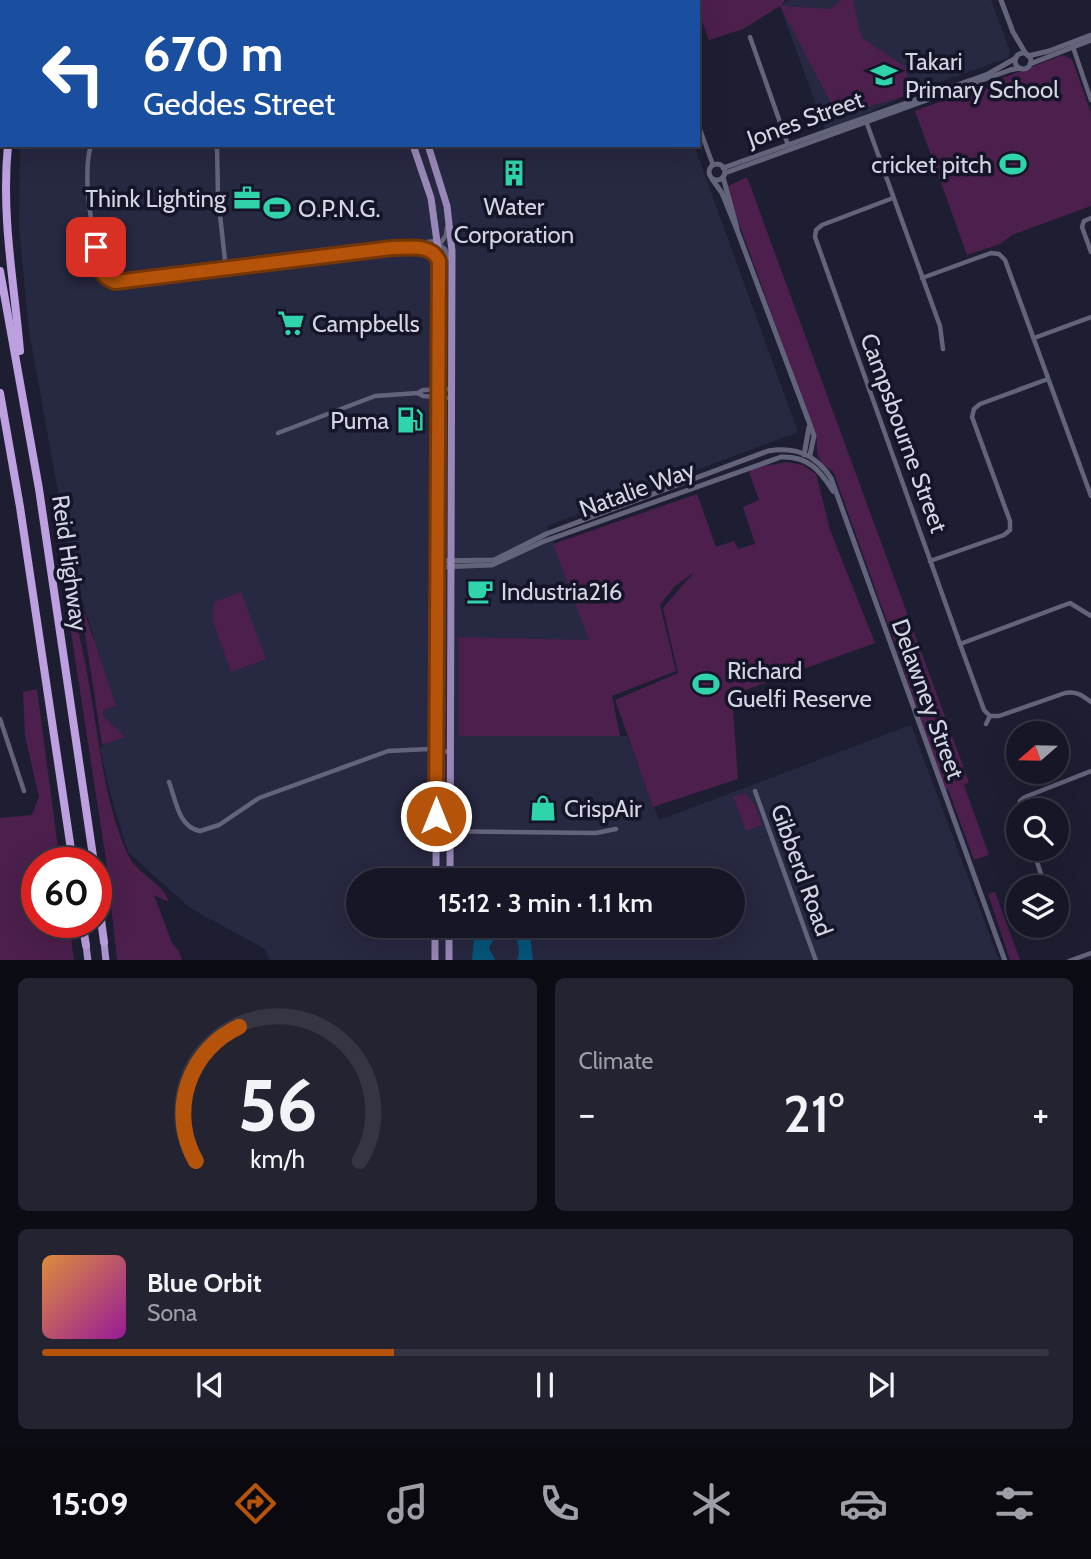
<!DOCTYPE html>
<meta charset="utf-8">
<style>
:root{--surface:#161626;--page:#232332;--text:#f1f3f6;--muted:#9e9fa7;--line:#353543;--accent:#b45309}
body{margin:0;font-family:Cabin,sans-serif;background:var(--page);color:var(--text);height:100vh;display:flex;flex-direction:column;font-size:26px;white-space:nowrap}
*{box-sizing:border-box;margin:0}
p{font-size:23px;color:var(--muted)}
.icon{flex:none;width:38px;height:38px;fill:none;stroke:currentColor;stroke-width:2;stroke-linecap:round;stroke-linejoin:round}
.map{position:relative;height:960px;overflow:hidden}
.side{display:flex;flex-direction:column;gap:18px;padding:18px;background:#0c0c15;flex:1}
.side>*{flex:none}
.guide{position:absolute;left:0px;top:0px;width:700px;height:147px;box-shadow:0 7px 28px #0002,0 0 0 2px var(--line);background:#1a4fa0;color:#fff;overflow:hidden}
.needle{width:46px;rotate:250deg}
.buttons{position:absolute;left:1006px;top:721px;display:grid;gap:14px}
.buttons a{display:grid;place-items:center;width:63px;height:63px;border-radius:50%;background:var(--surface);box-shadow:0 7px 28px #0002,0 0 0 2px var(--line);font-size:35px}
.speed{position:absolute;left:21px;top:847px;display:flex;gap:14px;font-size:35px;font-weight:700;text-align:center}
.speed>*{display:grid;place-content:center;width:91px;height:91px;border-radius:50%;background:var(--surface);box-shadow:0 7px 28px #0002,0 0 0 2px var(--line);line-height:1}
.speed .limit{border:10px solid #d22;background:#fff;color:#111}
.pin{position:absolute;display:grid;place-items:center;width:60px;height:60px;color:#fff;margin:-30px;border-radius:14px;box-shadow:0 4px 10px #0006}
.me{position:absolute;width:77px;margin:-38px;rotate:0deg;stroke-linejoin:round;filter:drop-shadow(0 0 5px #0008)}
.turn{display:flex;align-items:center;gap:24px;height:147px;padding:0 28px;font-size:32px}
.turn .icon{width:91px;height:91px;stroke-width:2.5}
.turn b{display:block;font-size:49px;line-height:60px}
.big{font-size:52px;font-weight:600;line-height:1.1}
.side .card{flex:1;display:flex;flex-direction:column;justify-content:center;gap:10px;min-width:0;padding:0 24px;border-radius:10px;background:var(--page)}
.side .dial{align-items:center;gap:0}
.dial svg{height:182px;overflow:visible;fill:none;stroke:var(--line);stroke-width:7;stroke-linecap:round;text-anchor:middle}
.dial text{fill:var(--text);stroke:none}
.song{display:flex;align-items:center;gap:21px}
.cover{width:84px;height:84px;border-radius:10px;background:linear-gradient(135deg,hsl(30 70% 55%),hsl(300 70% 35%))}
.played{height:7px;border-radius:4px;background:linear-gradient(90deg,var(--accent) 35%,var(--line) 35%)}
.keys{display:flex;justify-content:space-around;direction:ltr}
.heat{display:flex;justify-content:space-between;align-items:center;font-size:38px;direction:ltr}
.side .tiles{flex:1;display:grid;gap:18px;grid-template-columns:1fr 1fr}
.card:last-child{grid-column:span 2}
.trip{position:absolute;left:346px;top:868px;width:399px;height:70px;border-radius:35px;background:var(--surface);box-shadow:0 7px 28px #0002,0 0 0 2px var(--line);font-weight:600;line-height:70px;text-align:center}
.tabs{display:flex;height:112px;justify-content:space-around;align-items:center;background:#09090f;color:var(--muted)}
.tabs .icon{width:49px;height:49px}
.tabs .active{color:var(--accent)}
.tabs b{font-size:32px;color:var(--text)}
.map>svg:first-child{display:block}
</style>
<div class="map">
<svg width="1091" height="961" viewBox="0 0 1091 961">
<rect width="100%" height="100%" fill="#1e1e32"/>
<g fill="#272841" fill-rule="evenodd">
<path d="M15 0H384L385 2H15Z"/>
<path d="M789 0H991L1010 51 1008 58 915 91 826 132 780 6Z"/>
<path d="M20 145H694L798 432 547 526 590 640 459 736H627L659 820 911 725 999 960H270L265 949 190 908 128 852 110 793 100 748 109 742 103 716 93 634 73 575 29 331 19 228ZM359 880H733V926H359Z"/>
</g>
<g fill="#4c1f4d">
<path d="M695 0H785L781 6 831 9 841 0H853L861 37 905 67 912 94 830 118 844 87 833 107 780 6 743 29 709 40 698 10V2Z"/>
<path d="M1063 55 1072 59 1091 113V206L1012 235 1000 244 967 255 915 111Z"/>
<path d="M747 177 969 782 964 785 989 855 974 860 948 789 944 790 894 641 833 471C818 464 816 455 817 440L726 187Z"/>
<path d="M787 462 803 465 816 474 830 530 875 643 732 695 738 779 653 807 615 700 678 673 663 608 694 572 674 587 660 605 676 671 612 696 620 736H459V637L589 640 553 544 697 494 716 547 734 541 738 549 755 544 743 507 759 500 748 469Z"/>
<path d="M70 558 73 575 66 573C72 609 82 643 88 678 99 737 103 799 128 855 137 875 162 881 169 902L154 895 172 943 179 951 182 960H117L106 860 62 574Z"/>
<path d="M75 592 78 593 116 706 103 710V716L125 737 102 745 85 634 76 607Z"/>
<path d="M241 592 266 659 231 672 212 619 214 602Z"/>
<path d="M37 689 60 863H37V922H69L74 960H0V818L32 815 39 797 25 736 23 692Z"/>
<path d="M746 794 755 805 762 825 746 831 733 796Z"/>
<path d="M995 892 1020 960H1010L988 894Z"/>
</g>
<path fill="#04557a" d="M480 926H529L533 960H516L518 959C524 933 500 921 489 948L495 960H472L475 929Z"/>
<g fill="none" stroke-linecap="round" stroke-linejoin="round">
<g stroke="#63647c" stroke-width="4.5">
<path d="M181 0 183 2"/>
<path d="M750 37 788 145"/>
<path d="M1072 44 1091 100"/>
<path d="M866 121 940 326 943 349"/>
<path d="M698 124 713 165"/>
<path d="M91 145C81 178 94 234 99 269L105 278 115 282 325 257 434 241 445 249 449 258"/>
<path d="M217 145 218 197 226 269"/>
<path d="M893 198 822 225 816 230 815 237 960 644 984 710 990 716 986 724"/>
<path d="M1091 218 1084 221 1082 227 1091 252"/>
<path d="M440 244 446 235 447 227"/>
<path d="M396 248 430 249 436 256"/>
<path d="M922 278 991 253 999 254 1005 260 1091 496"/>
<path d="M1034 338 1091 317"/>
<path d="M418 393 423 396 451 398"/>
<path d="M278 433 375 396 418 393 423 390 451 389"/>
<path d="M930 561 1004 535 1010 530V521L972 417 974 409 980 404 1048 379"/>
<path d="M960 644 1070 603 1091 616"/>
<path d="M990 716H999L1065 693C1076 691 1082 695 1091 702"/>
<path d="M0 719 24 791"/>
<path d="M169 782C176 800 178 827 200 831L219 825 259 798 388 751 429 749 450 752"/>
<path d="M755 791 816 961"/>
<path d="M1020 810V801L1025 797 1091 771"/>
<path d="M436 831 596 833 616 829"/>
<path d="M1033 849 1045 887"/>
<path d="M1069 961 1091 953"/>
</g>
<g stroke="#63647c" stroke-width="5">
<path d="M1001 0 1013 32 1026 54"/>
<circle cx="1023" cy="61" r="8"/>
<path d="M1028 56 1049 51 1091 35"/>
<path d="M1030 64 1091 40"/>
<circle cx="717" cy="172" r="8"/>
<path d="M723 168 988 74 1016 58"/>
<path d="M725 173 1010 70 1020 68"/>
<path d="M723 177 737 228"/>
<path d="M712 179 722 193 737 230 812 430 814 436 810 455"/>
<path d="M804 455 809 427"/>
<path d="M437 561 494 560 546 534 768 451C796 446 816 455 831 478L1005 961"/>
<path d="M437 567 492 565 542 542 781 457C808 456 820 470 833 491"/>
</g>
<g stroke="#9888b8" stroke-width="7">
<path d="M361 0V2"/>
<path d="M375 0 376 2"/>
<path d="M413 145 431 198 438 249 436 880"/>
<path d="M428 145 447 206 452 251 450 880"/>
<path d="M435 961V926"/>
<path d="M449 961V926"/>
</g>
<g stroke="#aa94cc" stroke-width="7">
<path d="M104 942 106 961"/>
<path d="M86 945 88 961"/>
</g>
<g stroke="#bca0e0" stroke-width="8">
<path d="M1 0 2 2"/>
<path d="M8 145C1 215 14 282 20 351"/>
<path d="M0 271 39 489 94 863"/>
<path d="M0 393 20 507 73 863"/>
<path d="M96 882 104 942"/>
<path d="M82 922 86 945"/>
</g>
</g>
<g fill="none" stroke-linecap="round" stroke-linejoin="round">
<g stroke="#753606" stroke-width="18">
<path id="route" d="M96 247C98 264 98 276 115 282L392 248C409 248 431 243 439 261L436 816"/>
</g>
<use href="#route" stroke="#b45309" stroke-width="12"/>
</g>
<defs>
<g id="school-bare" transform="scale(2.1)"><path d="M0-5L7-2L0 1L-7-2ZM-4 1L0 2.5L4 1V4Q0 6-4 4Z" fill="#2fd4aa" stroke="#141528" stroke-width="2.5" paint-order="stroke"/></g>
<g id="stadium-bare" transform="scale(2.1)"><path d="M0-5a6.5 5 0 1 0 0 10a6.5 5 0 1 0 0-10ZM-3.5-1.8h7v3.6h-7Z" fill="#2fd4aa" stroke="#141528" stroke-width="2.5" paint-order="stroke"/></g>
<g id="building-bare" transform="scale(2.1)"><path d="M-4-6H4V6H1V3H-1V6H-4ZM-2.5-4.3h1.7v1.8h-1.7ZM.8-4.3h1.7v1.8H.8ZM-2.5-1h1.7V.8h-1.7ZM.8-1h1.7V.8H.8Z" fill="#2fd4aa" stroke="#141528" stroke-width="2.5" paint-order="stroke"/></g>
<g id="office-bare" transform="scale(2.1)"><path d="M-6-3h4V-5.5h4V-3h4V5H-6ZM-1-4.5V-3h2v-1.5ZM-6 0V1H6V0Z" fill="#2fd4aa" stroke="#141528" stroke-width="2.5" paint-order="stroke"/></g>
<g id="supermarket-bare" transform="scale(2.1)"><path d="M-6-5.5h2.5l.6 2H6L4.5 2H-2.5L-4.4-4H-6ZM-1.5 3.2a1.3 1.3 0 1 0 .1 0ZM3 3.2a1.3 1.3 0 1 0 .1 0Z" fill="#2fd4aa" stroke="#141528" stroke-width="2.5" paint-order="stroke"/></g>
<g id="fuel-bare" transform="scale(2.1)"><path d="M-5.5-6h7V0h2V4h1.3V-2.5L3-4.5l.8-.8L6-3V5H2.5V1h-1V6h-7ZM-4.2-4.7v3.2H.2V-4.7Z" fill="#2fd4aa" stroke="#141528" stroke-width="2.5" paint-order="stroke"/></g>
<g id="cafe-bare" transform="scale(2.1)"><path d="M-5.5-4.5H6V0H3Q3 3.5 0 3.5H-2.5Q-5.5 3.5-5.5 0ZM3-3.2v2h1.7v-2ZM-6 4.5H4V6H-6Z" fill="#2fd4aa" stroke="#141528" stroke-width="2.5" paint-order="stroke"/></g>
<g id="shop-bare" transform="scale(2.1)"><path d="M-5-2.5h2.3a2.7 3.5 0 0 1 5.4 0H5L5.5 6h-11ZM-1.5-2.5h3a1.5 2.3 0 0 0-3 0Z" fill="#2fd4aa" stroke="#141528" stroke-width="2.5" paint-order="stroke"/></g>
</defs>
<g fill-rule="evenodd">
<use href="#school-bare" x="884" y="75"/>
<use href="#stadium-bare" x="1013" y="164"/>
<use href="#building-bare" x="514" y="173"/>
<use href="#office-bare" x="247" y="198"/>
<use href="#stadium-bare" x="277" y="208"/>
<use href="#supermarket-bare" x="291" y="323"/>
<use href="#fuel-bare" x="410" y="420"/>
<use href="#cafe-bare" x="480" y="591"/>
<use href="#stadium-bare" x="706" y="684"/>
<use href="#shop-bare" x="543" y="808"/>
</g>
<g text-anchor="middle" dominant-baseline="central" stroke-width="7" stroke-linejoin="round" paint-order="stroke">
<g font-size="24" fill="#d4d5e3" stroke="#141528" text-anchor="start">
<text x="905" y="61">Takari<tspan x="905" dy="28">Primary School</tspan></text>
<text x="992" y="164" text-anchor="end">cricket pitch</text>
<text x="226" y="198" text-anchor="end">Think Lighting</text>
<text x="514" y="206" text-anchor="middle">Water<tspan x="514" dy="28">Corporation</tspan></text>
<text x="298" y="208">O.P.N.G.</text>
<text x="312" y="323">Campbells</text>
<text x="389" y="420" text-anchor="end">Puma</text>
<text x="501" y="591">Industria216</text>
<text x="727" y="670">Richard<tspan x="727" dy="28">Guelfi Reserve</tspan></text>
<text x="564" y="808">CrispAir</text>
</g>
<g font-size="24" fill="#d4d5e3" stroke="#141528">
<text transform="translate(805 119) rotate(-20)">Jones Street</text>
<text transform="translate(904 433) rotate(70)">Campsbourne Street</text>
<text transform="translate(637 489) rotate(-20)">Natalie Way</text>
<text transform="translate(70 563) rotate(82)">Reid Highway</text>
<text transform="translate(928 699) rotate(70)">Delawney Street</text>
<text transform="translate(802 870) rotate(70)">Gibberd Road</text>
</g>
</g>
</svg>
<div class="buttons">
<a><svg class="needle" viewBox="-14 -14 28 28"><path d="M0-13l5 13h-10z" fill="#e53935"/><path d="M0 13l5-13h-10z" fill="#9e9fa7"/></svg></a>
<a><svg class="icon" aria-label="search" viewBox="0 0 24 24"><circle cx="10" cy="10" r="6"/><path d="M15 15l6 6"/></svg></a>
<a><svg class="icon" aria-label="layers" viewBox="0 0 24 24"><path d="M12 4l9 5-9 5-9-5zM3 14l9 5 9-5"/></svg></a>
</div>
<div class="speed"><div class="limit">60</div></div>
<div class="pin" style="left:96px;top:247px;background:#d93025"><svg class="icon" aria-label="arrive" viewBox="0 0 24 24"><path d="M6 21V4h12l-3 4 3 4H6"/></svg></div>
<svg class="me" style="left:436px;top:816px" viewBox="-20 -20 40 40"><circle r="17" fill="#b45309" stroke="#fff" stroke-width="3"/><path d="M0-11L8 9 0 5-8 9z" fill="#fff"/></svg>
<div class="trip">15:12 · 3 min · 1.1 km</div>
<div class="guide">
<div class="turn"><svg class="icon" aria-label="left" viewBox="0 0 24 24"><path d="M17 20v-9H6M10 6l-5 5 5 5"/></svg><div><b>670 m</b>Geddes Street</div></div>
</div>
</div>
<section class="side">
<div class="tiles">
<div class="card dial"><svg viewBox="0 0 100 80">
<path d="M14 69A42 42 0 1 1 86 69"/>
<path d="M14 69A42 42 0 0 1 33 10" stroke="#b45309"/>
<text x="50" y="56" font-size="32" font-weight="700">56</text>
<text x="50" y="72" font-size="11">km/h</text>
</svg></div>
<div class="card"><p>Climate</p>
<div class="heat"><a>−</a><b class="big">21°</b><a>+</a></div>
</div>
<div class="card">
<div class="song"><i class="cover"></i><div><b>Blue Orbit</b><p>Sona</p></div></div>
<div class="played"></div>
<div class="keys"><svg class="icon" aria-label="previous" viewBox="0 0 24 24"><path d="M18 5L8 12l10 7zM5 5v14"/></svg><svg class="icon" aria-label="pause" viewBox="0 0 24 24"><path d="M8 5v14M16 5v14"/></svg><svg class="icon" aria-label="next" viewBox="0 0 24 24"><path d="M6 5l10 7-10 7zM19 5v14"/></svg></div>
</div>
</div>
</section>
<nav class="tabs">
<b>15:09</b>
<svg class="icon active" aria-label="directions" viewBox="0 0 24 24"><path d="M12 3l9 9-9 9-9-9zM9 14v-3h6M13 9l2 2-2 2"/></svg>
<svg class="icon" aria-label="music" viewBox="0 0 24 24"><path d="M9 18V5l10-2v13"/><circle cx="6" cy="18" r="3"/><circle cx="16" cy="16" r="3"/></svg>
<svg class="icon" aria-label="phone" viewBox="0 0 24 24"><path d="M5 4h4l2 5-3 2q2 4 5 5l2-3 5 2v4C11 20 4 13 5 4z"/></svg>
<svg class="icon" aria-label="climate" viewBox="0 0 24 24"><path d="M12 3v18M4 7l16 10M4 17L20 7"/></svg>
<svg class="icon" aria-label="car" viewBox="0 0 24 24"><path d="M5 17H2v-5l4-1 3-4h7l3 4 3 1v5h-3M9 17h6M6 11h13"/><circle cx="7" cy="17" r="2"/><circle cx="17" cy="17" r="2"/></svg>
<svg class="icon" aria-label="filters" viewBox="0 0 24 24"><path d="M4 7h16M4 17h16"/><circle cx="9" cy="7" r="2"/><circle cx="15" cy="17" r="2"/></svg>
</nav>
